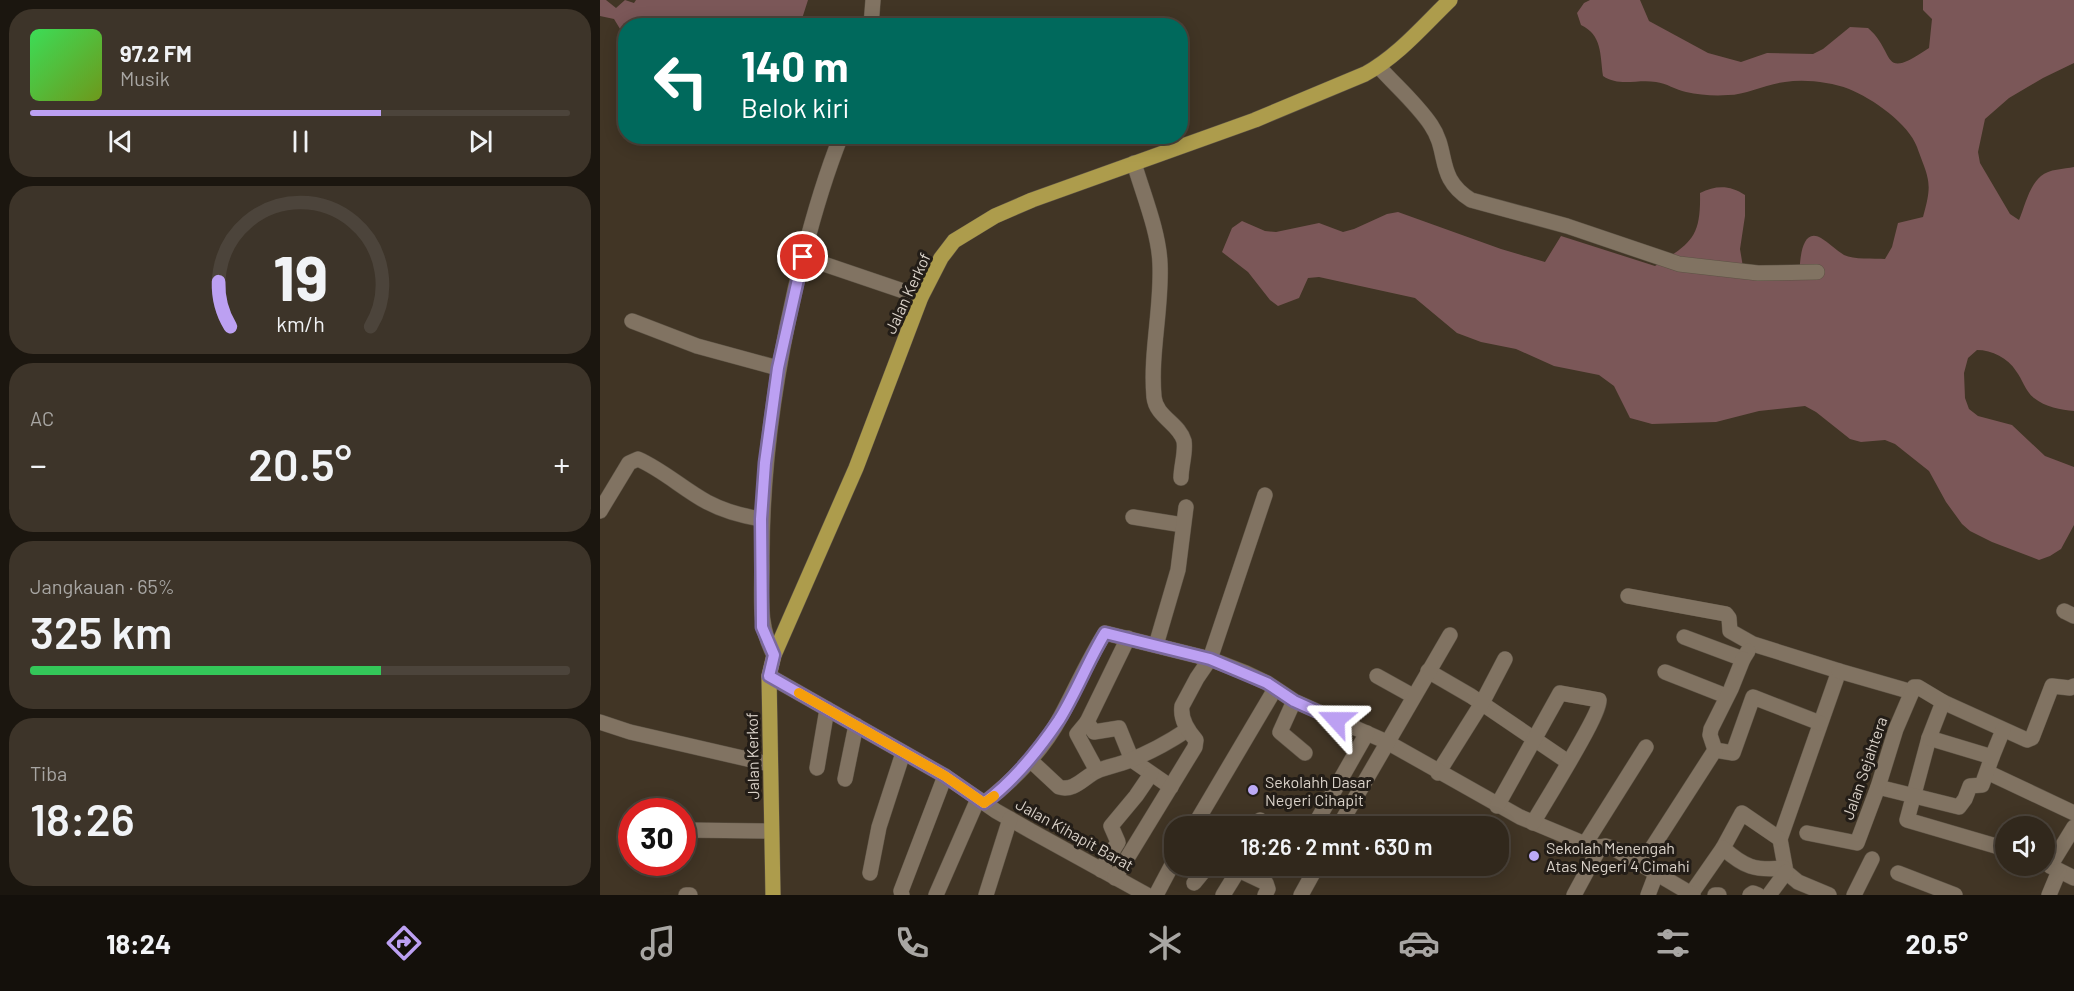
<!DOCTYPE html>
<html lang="id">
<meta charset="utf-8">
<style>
:root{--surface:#31281c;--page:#3d3429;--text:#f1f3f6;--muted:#a8a6a3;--line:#4c443b;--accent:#bca0f2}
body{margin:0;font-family:Barlow,sans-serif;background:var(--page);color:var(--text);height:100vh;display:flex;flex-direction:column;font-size:22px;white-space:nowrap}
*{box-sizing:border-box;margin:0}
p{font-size:20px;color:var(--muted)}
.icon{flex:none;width:33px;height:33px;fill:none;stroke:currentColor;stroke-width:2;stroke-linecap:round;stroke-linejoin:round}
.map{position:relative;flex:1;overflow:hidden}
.panel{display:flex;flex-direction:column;gap:9px;padding:9px;background:#1b160f;width:600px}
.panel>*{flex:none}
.guide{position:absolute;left:18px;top:18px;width:570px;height:126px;border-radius:24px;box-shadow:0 3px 15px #0003,0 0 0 2px var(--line);background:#00695c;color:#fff;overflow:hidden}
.buttons{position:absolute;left:1395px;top:816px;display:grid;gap:12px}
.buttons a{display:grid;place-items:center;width:60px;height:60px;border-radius:50%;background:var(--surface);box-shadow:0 3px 15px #0003,0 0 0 2px var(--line);font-size:30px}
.speed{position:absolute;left:18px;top:798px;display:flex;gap:12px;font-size:30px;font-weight:700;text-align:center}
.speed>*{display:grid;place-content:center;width:78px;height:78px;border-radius:50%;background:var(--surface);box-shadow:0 3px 15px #0003,0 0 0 2px var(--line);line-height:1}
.speed .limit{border:9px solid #d22;background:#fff;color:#111}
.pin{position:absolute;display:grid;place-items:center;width:51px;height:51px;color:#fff;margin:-26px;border:3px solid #fff;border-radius:50%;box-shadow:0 2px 6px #0007}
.me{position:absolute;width:66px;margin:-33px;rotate:294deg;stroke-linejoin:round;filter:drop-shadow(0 0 4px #0008)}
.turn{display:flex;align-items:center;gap:21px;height:126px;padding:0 24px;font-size:27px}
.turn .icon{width:78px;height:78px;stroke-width:2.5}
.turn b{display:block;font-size:42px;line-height:51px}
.big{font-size:45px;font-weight:600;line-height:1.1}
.panel .widget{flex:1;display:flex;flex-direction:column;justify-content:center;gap:9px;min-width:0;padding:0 21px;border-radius:24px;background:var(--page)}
.panel .dial{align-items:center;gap:0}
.dial svg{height:156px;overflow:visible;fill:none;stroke:var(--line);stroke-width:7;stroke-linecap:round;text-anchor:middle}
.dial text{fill:var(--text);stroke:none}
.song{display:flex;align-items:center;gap:18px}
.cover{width:72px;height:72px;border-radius:9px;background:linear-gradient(135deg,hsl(130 70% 55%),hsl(80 70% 35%))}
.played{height:6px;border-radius:3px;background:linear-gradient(90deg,var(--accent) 65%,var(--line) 65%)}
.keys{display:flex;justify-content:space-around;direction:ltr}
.heat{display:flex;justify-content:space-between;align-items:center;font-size:33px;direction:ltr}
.charge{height:9px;border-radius:4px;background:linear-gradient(90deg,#34c759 65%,var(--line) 0)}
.trip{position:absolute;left:564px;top:816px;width:345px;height:60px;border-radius:24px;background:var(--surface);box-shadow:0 3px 15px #0003,0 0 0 2px var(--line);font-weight:600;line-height:60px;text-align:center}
.menu{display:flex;height:96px;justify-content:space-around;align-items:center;background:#14100b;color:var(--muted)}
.menu .icon{width:42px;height:42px}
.menu .on{color:var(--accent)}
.menu b{font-size:27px;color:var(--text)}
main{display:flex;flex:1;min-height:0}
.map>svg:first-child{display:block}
</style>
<main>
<section class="panel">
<div class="widget">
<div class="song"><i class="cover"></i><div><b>97.2 FM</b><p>Musik</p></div></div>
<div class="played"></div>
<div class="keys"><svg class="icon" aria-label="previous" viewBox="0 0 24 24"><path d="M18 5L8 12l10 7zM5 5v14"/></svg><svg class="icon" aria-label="pause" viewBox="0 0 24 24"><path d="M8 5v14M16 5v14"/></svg><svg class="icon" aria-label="next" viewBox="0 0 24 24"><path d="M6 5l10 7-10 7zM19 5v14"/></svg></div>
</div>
<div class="widget dial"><svg viewBox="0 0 100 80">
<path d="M14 69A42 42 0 1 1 86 69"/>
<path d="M14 69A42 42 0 0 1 8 46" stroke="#bca0f2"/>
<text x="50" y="56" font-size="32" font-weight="700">19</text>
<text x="50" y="72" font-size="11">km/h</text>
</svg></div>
<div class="widget"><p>AC</p>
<div class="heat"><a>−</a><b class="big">20.5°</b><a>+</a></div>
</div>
<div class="widget"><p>Jangkauan · 65%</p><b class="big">325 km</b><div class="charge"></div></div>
<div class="widget"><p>Tiba</p><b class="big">18:26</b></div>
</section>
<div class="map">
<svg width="1474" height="895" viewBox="0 0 1474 895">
<rect width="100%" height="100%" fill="#413525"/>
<g fill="#7b5758">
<path d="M0 0H6L16 8 25 0 34 3 36 0H208L200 25 26 26 25 37 14 19 0 16Z"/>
<path d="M990 0H1040L1049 21 1108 53 1141 62 1167 53 1213 54 1223 49 1250 27 1268 28C1297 53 1279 82 1329 48L1332 19 1323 10V0H1474V63L1443 78 1409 98 1385 119 1378 152 1380 163 1410 214 1419 220C1425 206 1429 186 1441 176 1449 169 1464 169 1474 167V411C1461 410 1445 407 1434 398 1425 391 1423 380 1416 371 1408 358 1392 350 1377 350L1368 358 1364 373 1365 398 1369 409 1378 416 1412 425 1445 456 1474 467V525L1461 549 1450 556 1439 560 1392 542 1370 531 1362 524 1346 502 1329 471 1295 444 1285 440 1261 442 1250 439 1216 412 1205 406 1159 411 1116 422 1052 424 1030 418 1014 386 999 375 954 366 916 349 881 342 857 333 815 298 719 277 708 278 699 298 678 306 670 300 648 272 622 252 632 228 642 221 665 231 676 232 719 223 743 232 754 229 787 214 798 212 901 249 945 262 961 236 1055 266C1091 243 1101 238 1100 193 1116 185 1130 185 1145 195V216L1140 249 1145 279H1199C1200 268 1199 226 1221 238 1229 243 1236 250 1244 255 1254 260 1273 258 1285 259L1292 247 1298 223 1323 217C1333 182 1329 180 1317 147 1309 124 1272 98 1249 89 1230 82 1205 79 1185 82 1166 84 1146 95 1128 95 1115 96 1099 95 1086 92 1076 90 1066 83 1056 82 1037 79 1019 87 1003 76 1000 54 1002 35 981 25L977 13 984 3Z"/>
</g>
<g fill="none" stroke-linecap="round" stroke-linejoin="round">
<g stroke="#5d5345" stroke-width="16">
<g id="minor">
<path d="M271 26 273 0"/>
<path d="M779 67C796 86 817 104 831 125 850 153 835 177 871 200L967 226 1079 264 1158 273 1217 272"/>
<path d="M534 163C543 194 559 232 560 264 562 308 550 353 554 397 556 417 579 423 584 441 586 452 581 466 581 478"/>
<path d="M203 257 321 297"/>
<path d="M32 321 97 346 178 368"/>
<path d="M0 511 29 463 38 459C63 470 83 489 107 502 124 511 142 516 161 519"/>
<path d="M533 517 583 525"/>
<path d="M1028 596 1126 614 1129 618 1130 631 1153 644 1239 671 1180 839 1186 872 1198 882 1229 895"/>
<path d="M1464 611 1474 616"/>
<path d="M1084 637 1143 659 1148 651"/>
<path d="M556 645 578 570 586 507"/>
<path d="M174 655C158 625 162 599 162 566 161 472 174 381 195 290 207 238 221 186 241 136"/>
<path d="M828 671 871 696 968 762"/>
<path d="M1239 671 1312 692"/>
<path d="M1065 672 1126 696"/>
<path d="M169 676 345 776 396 811 431 831 547 895"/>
<path d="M777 676 813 696"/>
<path d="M694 701 680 732 705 753"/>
<path d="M1343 702 1427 740 1432 738 1452 686 1470 688 1474 686"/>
<path d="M0 722 30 732 169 764"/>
<path d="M487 722 494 732 519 728 532 760 571 787"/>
<path d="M1329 738 1307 820 1406 849"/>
<path d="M1115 750 1133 753 1153 697 1220 723"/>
<path d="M430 760 459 787C474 792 484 777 497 771 506 767 518 765 528 761 549 753 569 742 587 730"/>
<path d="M217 768 227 709"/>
<path d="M497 771 477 734 487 722 528 638"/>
<path d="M1387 772 1474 813"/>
<path d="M838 773 882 703 905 659"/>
<path d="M245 779 256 725"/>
<path d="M1278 787 1359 807 1365 799 1370 786 1382 785 1392 757"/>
<path d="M384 803C413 781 444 749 461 716 476 688 488 660 505 633L610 659 646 673 667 683 694 701 787 742 920 817 985 844 1000 847"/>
<path d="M897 806 960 693 999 700C1002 712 943 805 933 823"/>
<path d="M594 826 675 689"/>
<path d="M657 826 660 820"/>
<path d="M714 826 767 733"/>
<path d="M739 826 850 635"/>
<path d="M1474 827 1450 866 1474 878"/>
<path d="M85 830 171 831"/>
<path d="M1207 833 1257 843 1278 787 1296 729 1314 687H1318L1343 702 1329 738 1392 757 1403 730"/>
<path d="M985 844 1046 747"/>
<path d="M1123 848 1142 813 1180 839"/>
<path d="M1041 865 1115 750 1110 735 1111 729 1131 689 1143 659"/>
<path d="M630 866 666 883 668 889 665 895"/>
<path d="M695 866 712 874"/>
<path d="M501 870 518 842 511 826 536 796 551 774"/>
<path d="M270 873 279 827 303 753"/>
<path d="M1298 873 1355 895"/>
<path d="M515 878 595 747 596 740C588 731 580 720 582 706L597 678 610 659 665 495"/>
<path d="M594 883 608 866"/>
<path d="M1091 894 1123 848C1144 867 1155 871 1184 868"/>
<path d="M86 895H90"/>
<path d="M302 895 301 891 345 776"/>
<path d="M336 895 378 799"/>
<path d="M386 895 410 819"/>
<path d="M556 895 574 861"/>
<path d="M623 895 641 866"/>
<path d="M701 895 717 866"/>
<path d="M974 895 1000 847 1006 846 1015 849 1093 895"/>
<path d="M1048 895 1056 874"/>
<path d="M1115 895H1119"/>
<path d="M1150 895 1153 893 1158 895"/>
<path d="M1169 895 1186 872"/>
<path d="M1254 895 1272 859"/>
<path d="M1449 895 1459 871"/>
</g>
</g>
<g stroke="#5d5345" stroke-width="16">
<path id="major" d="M173 895 169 676 174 655 256 468 321 297 341 258 354 241 395 216 432 200 655 120 765 74C798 56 823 26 850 0"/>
</g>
<use href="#minor" stroke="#817362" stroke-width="15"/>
<use href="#major" stroke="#ad9c4c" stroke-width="15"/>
</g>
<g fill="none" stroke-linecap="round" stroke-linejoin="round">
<g stroke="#7a689d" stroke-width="15">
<path id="route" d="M203 257 178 368 165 463 161 519 162 627 174 655 169 676 345 776 384 803C414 781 438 751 459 720 476 693 488 661 505 633L610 659 667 683 694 701 736 720"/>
</g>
<use href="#route" stroke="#bca0f2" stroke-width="10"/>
<path stroke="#f59e0b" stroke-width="10" d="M199 693 345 776 384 803 394 796"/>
</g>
<g fill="#bcaaf6" stroke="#231d17" stroke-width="2">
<circle cx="653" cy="790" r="6"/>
<circle cx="934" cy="856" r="6"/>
</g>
<g text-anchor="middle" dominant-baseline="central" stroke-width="6" stroke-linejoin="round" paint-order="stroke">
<g font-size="16" fill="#dad2c9" stroke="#231d17">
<text transform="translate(307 293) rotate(-65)">Jalan Kerkof</text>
<text transform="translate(152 756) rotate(-91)">Jalan Kerkof</text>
<text transform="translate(1264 768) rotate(-71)">Jalan Sejahtera</text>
<text transform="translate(475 834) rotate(29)">Jalan Kihapit Barat</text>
</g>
<g font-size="16" fill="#dad2c9" stroke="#231d17" text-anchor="start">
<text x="665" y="781">Sekolahh Dasar<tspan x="665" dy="18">Negeri Cihapit</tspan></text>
<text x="946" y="847">Sekolah Menengah<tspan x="946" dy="18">Atas Negeri 4 Cimahi</tspan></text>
</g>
</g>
</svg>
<div class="buttons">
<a><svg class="icon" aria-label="sound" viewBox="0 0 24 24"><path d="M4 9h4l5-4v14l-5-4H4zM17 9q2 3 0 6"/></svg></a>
</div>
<div class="speed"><div class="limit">30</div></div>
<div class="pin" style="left:203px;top:257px;background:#d93025"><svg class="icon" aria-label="arrive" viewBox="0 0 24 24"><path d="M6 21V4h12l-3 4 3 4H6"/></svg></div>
<svg class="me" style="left:736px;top:720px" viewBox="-20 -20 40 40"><path d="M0-17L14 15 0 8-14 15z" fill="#bca0f2" stroke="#fff" stroke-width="4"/></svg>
<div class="trip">18:26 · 2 mnt · 630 m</div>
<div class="guide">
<div class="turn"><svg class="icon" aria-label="left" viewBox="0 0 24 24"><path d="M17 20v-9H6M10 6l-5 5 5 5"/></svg><div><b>140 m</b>Belok kiri</div></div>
</div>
</div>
</main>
<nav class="menu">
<b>18:24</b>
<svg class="icon on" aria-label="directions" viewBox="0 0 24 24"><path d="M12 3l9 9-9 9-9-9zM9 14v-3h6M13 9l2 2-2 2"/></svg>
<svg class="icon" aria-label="music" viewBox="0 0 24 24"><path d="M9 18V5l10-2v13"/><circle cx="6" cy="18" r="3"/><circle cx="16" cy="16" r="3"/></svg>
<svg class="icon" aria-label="phone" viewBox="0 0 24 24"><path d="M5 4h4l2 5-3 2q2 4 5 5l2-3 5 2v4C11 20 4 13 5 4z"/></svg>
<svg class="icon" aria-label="climate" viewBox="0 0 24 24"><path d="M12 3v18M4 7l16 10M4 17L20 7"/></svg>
<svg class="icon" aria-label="car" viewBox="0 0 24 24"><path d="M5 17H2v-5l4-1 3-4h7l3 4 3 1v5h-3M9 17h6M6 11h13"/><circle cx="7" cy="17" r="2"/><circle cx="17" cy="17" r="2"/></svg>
<svg class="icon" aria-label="filters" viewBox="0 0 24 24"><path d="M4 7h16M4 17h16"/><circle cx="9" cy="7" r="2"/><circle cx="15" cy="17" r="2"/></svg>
<b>20.5°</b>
</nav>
